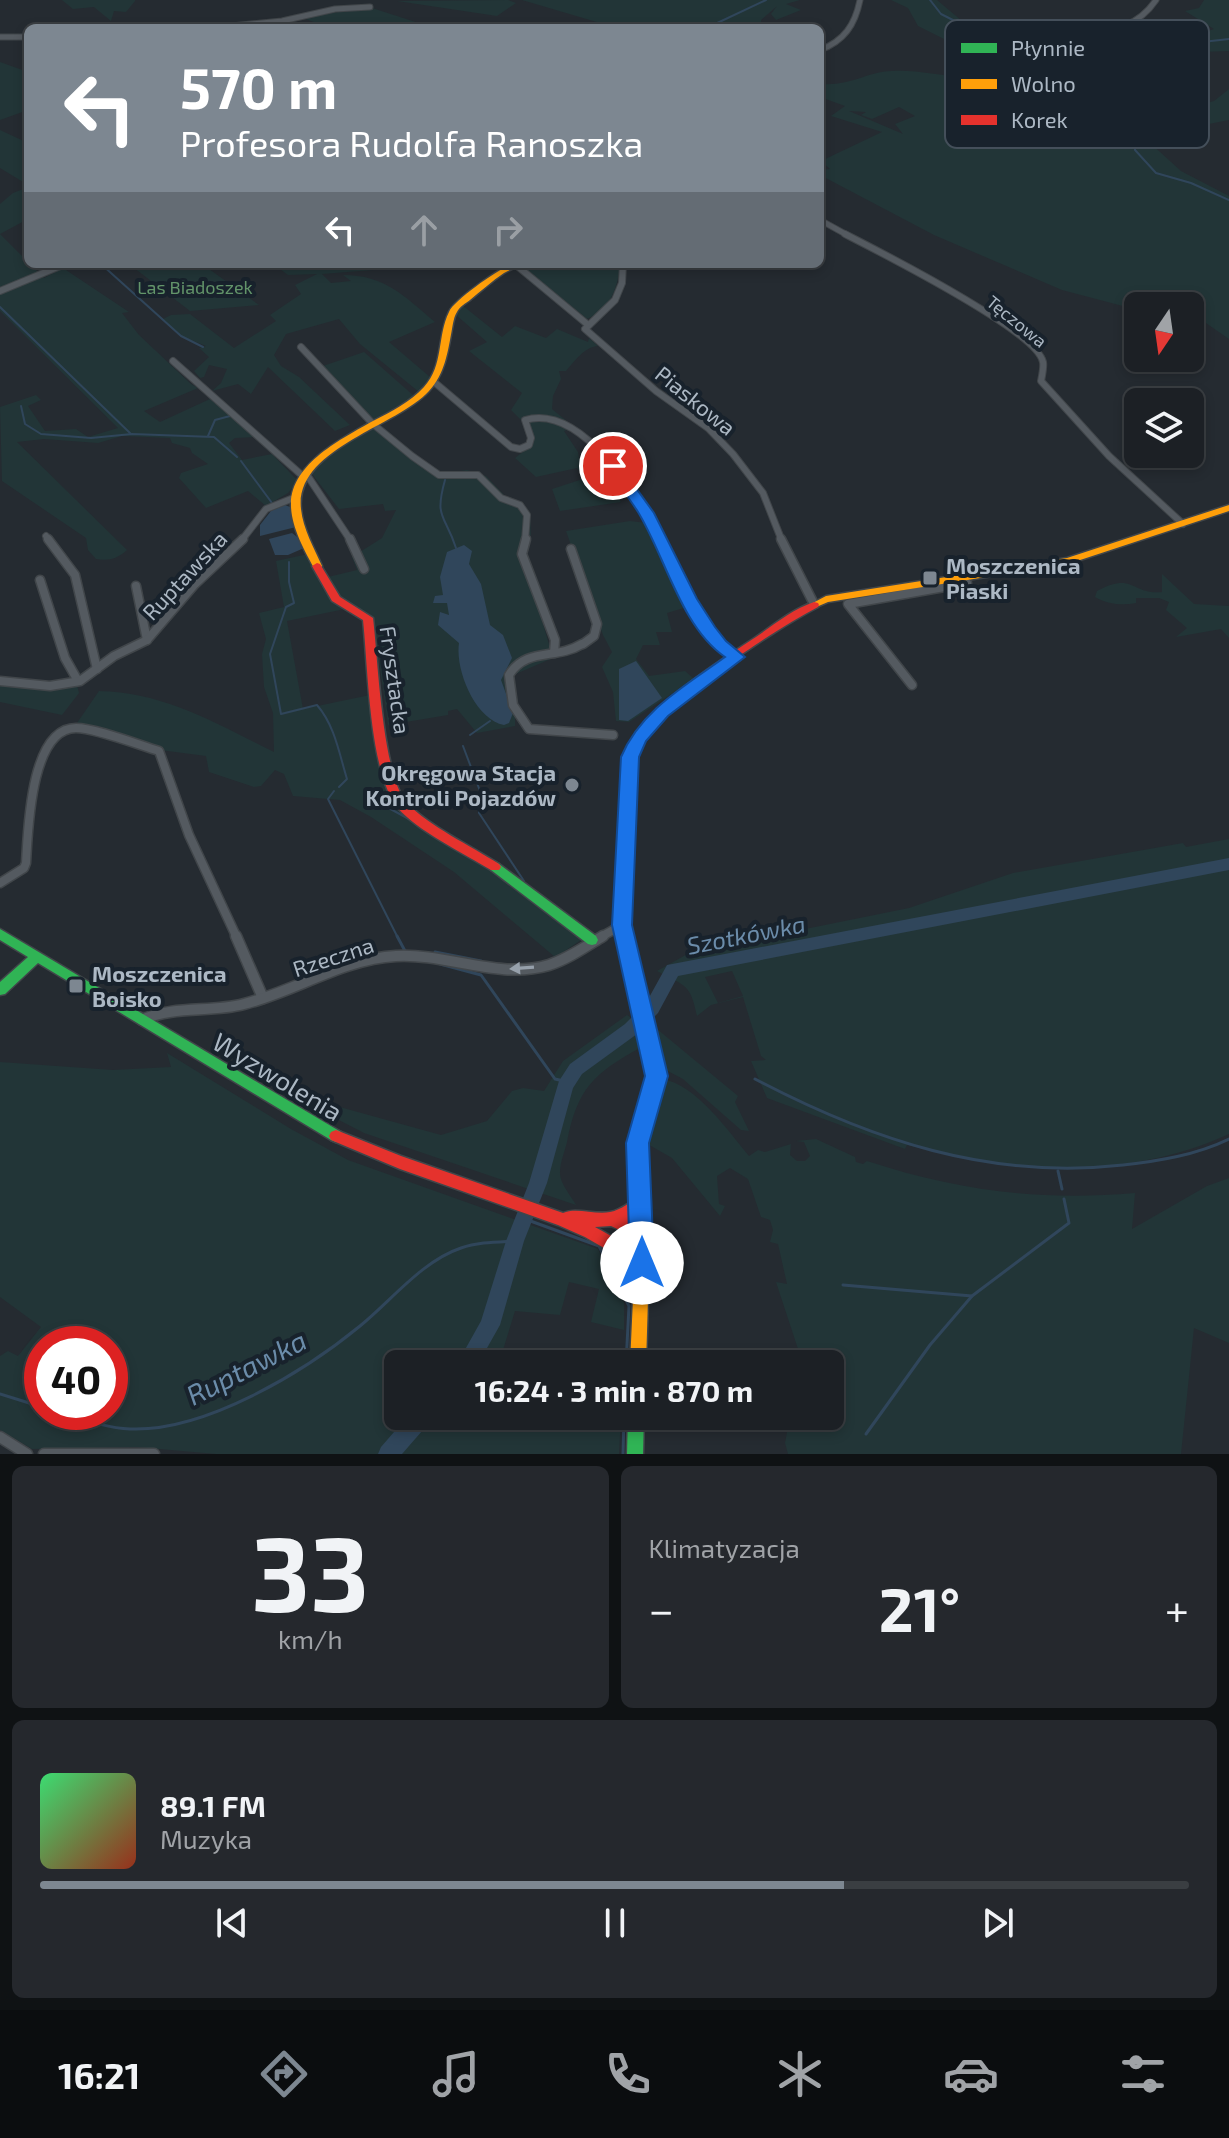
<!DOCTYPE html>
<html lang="pl">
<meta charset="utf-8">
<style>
:root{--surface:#1c2025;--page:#25282d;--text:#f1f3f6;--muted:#a0a3a7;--line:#3a3e42;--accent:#7d8791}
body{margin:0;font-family:"Exo 2",sans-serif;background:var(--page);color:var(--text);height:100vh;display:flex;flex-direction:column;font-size:30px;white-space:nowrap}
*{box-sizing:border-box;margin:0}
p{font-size:26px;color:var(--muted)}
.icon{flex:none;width:44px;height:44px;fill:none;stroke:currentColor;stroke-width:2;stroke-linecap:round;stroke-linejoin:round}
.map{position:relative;height:1454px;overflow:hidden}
.sheet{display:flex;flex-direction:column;gap:12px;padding:12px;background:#0f1214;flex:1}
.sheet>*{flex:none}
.banner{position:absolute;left:24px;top:24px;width:800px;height:244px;border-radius:12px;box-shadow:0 4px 12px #0003,0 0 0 2px var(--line);background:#7d8791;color:#fff;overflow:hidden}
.needle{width:52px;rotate:193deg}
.fabs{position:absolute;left:1124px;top:292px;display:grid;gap:16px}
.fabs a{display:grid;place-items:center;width:80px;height:80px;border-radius:12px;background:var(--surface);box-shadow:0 4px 12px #0003,0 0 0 2px var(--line);font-size:40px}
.speed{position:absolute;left:24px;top:1326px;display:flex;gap:16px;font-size:40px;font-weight:700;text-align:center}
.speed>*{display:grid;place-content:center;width:104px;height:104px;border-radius:50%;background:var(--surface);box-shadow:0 4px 12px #0003,0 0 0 2px var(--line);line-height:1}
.speed .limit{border:12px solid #d22;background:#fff;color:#111}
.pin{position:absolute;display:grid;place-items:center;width:68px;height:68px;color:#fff;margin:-34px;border:4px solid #fff;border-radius:50%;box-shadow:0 2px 8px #0007}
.me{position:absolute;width:88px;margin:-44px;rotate:0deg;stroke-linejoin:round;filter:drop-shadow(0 0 6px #0008)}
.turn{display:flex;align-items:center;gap:28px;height:168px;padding:0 24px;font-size:36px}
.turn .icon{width:104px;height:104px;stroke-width:2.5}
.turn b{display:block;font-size:56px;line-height:68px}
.lanes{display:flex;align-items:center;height:76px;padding:0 24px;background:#0003;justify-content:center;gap:40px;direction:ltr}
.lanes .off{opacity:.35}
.big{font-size:60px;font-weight:700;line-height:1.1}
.sheet .tile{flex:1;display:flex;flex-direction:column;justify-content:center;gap:12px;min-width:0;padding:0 28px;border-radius:12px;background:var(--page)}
.sheet .dial{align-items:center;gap:0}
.dial b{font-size:104px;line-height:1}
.song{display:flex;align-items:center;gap:24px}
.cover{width:96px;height:96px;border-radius:12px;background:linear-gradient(135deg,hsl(140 70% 55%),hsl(10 70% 35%))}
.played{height:8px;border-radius:4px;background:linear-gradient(90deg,var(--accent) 70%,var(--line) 70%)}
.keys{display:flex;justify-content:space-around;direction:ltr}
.heat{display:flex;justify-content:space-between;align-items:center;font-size:44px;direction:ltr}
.sheet .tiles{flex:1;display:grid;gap:12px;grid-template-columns:1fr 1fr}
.tile:last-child{grid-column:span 2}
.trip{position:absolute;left:384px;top:1350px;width:460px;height:80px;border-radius:12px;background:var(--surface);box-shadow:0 4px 12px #0003,0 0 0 2px var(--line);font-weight:700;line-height:80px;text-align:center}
.tab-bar{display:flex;height:128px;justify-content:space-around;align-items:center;background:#0b0d0f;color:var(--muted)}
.tab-bar .icon{width:56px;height:56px}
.tab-bar .current{color:var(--accent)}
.tab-bar b{font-size:36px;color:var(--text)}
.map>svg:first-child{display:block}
</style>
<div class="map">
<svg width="1229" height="1454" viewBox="0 0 1229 1454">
<rect width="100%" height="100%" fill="#252b31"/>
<g fill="#223537" fill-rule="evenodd">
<path d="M62 0H135V1L126 12 114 11 111 21 94 7 73 9Z"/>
<path d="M508 0 516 3 497 16 397 1Z"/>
<path d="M522 0H800L786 4 801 10 776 20 771 14 777 6 761 20V28H617Z"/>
<path d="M891 0H937L962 21 974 25H999L1031 33 1062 29 1089 35H1117L1122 41 1196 35 1214 29 1185 11 1199 8 1204 0H1229V51L1199 52 1157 64 1140 56 1120 55 1117 61 1135 69 1097 74 1096 81 1116 97 1098 105 1118 117 1142 121 1214 101 1229 89V120L1154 135 1149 142 1181 171 1229 196V339L1203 321 1190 319V306H1138V310L1062 290 934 235 820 175V170L830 169 821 161 882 132 831 116 845 106 820 97V84C853 86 865 72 892 71 922 69 950 80 979 75L956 45 918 26 908 8ZM899 107 915 116 895 124 903 134 849 111 866 112 861 115 872 119Z"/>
<path d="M369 7 434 28H312L319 24 303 18Z"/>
<path d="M0 62 28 72V110L0 120Z"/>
<path d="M0 130 28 143V185L0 168Z"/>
<path d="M28 187V219L0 234V204L13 193Z"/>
<path d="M0 234 44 278 63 268 129 312 122 313 139 335 191 384 198 388 144 411 160 422 210 399 256 437 235 438 229 443 242 460 272 454 298 481 288 493 266 506 248 491 206 508 179 478 181 473 208 464 192 453 190 448 172 443 170 438 122 436 98 443 44 439 17 442 127 550C117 559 109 561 96 559L88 550 86 538 2 481 0 407 36 395 41 400 28 406 45 431 76 429 88 437 118 428 0 311Z"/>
<path d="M129 264H202L259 305 190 311Z"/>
<path d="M273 264H360L373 270 322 274 331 283 351 281 343 275C385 275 404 296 435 322L389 342 430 377 419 392 360 344 339 319 286 334 274 355 281 366 299 377 350 425 335 431 268 367 251 394 238 384 212 391 221 383 227 369 209 365 204 377 200 378 194 371 209 357 199 348 206 346 183 337 163 319 171 315 190 314 234 348 276 321 270 315 301 294 295 285 317 274 288 275Z"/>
<path d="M520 264H618L620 268C616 292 610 308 587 319Z"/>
<path d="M462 305 502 337 515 326 546 338 557 329 588 342 589 338 598 346C584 347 575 361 566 371H559L561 379 553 396 552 409 574 427 564 431 578 452 580 464 612 488 621 502 560 511 552 489 586 478 577 468 536 477 515 458 533 444 534 439 529 428 511 410 522 393 469 351 487 342 455 314Z"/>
<path d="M364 352 414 396 374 420 323 366Z"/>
<path d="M373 426 441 474 467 470 486 476 507 498 526 508 530 517 531 535 520 545 553 658 504 679 515 716V726L477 733 457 709 448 711V715L388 725 373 617 337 596 328 577 357 570 352 557 382 538 396 510 385 511 383 504 339 509 312 474C330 451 348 440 373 426Z"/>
<path d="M630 521 647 523 687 607 667 613 672 632H656L660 645H643L636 659 649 676 685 671 694 679 629 722 616 721 613 692 602 667 612 652 603 635 566 531Z"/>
<path d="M308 554C317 577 322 597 345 609L287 621 303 709 370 695 392 801 387 803 441 833 584 938 559 955 555 957 454 872 371 817 340 800 293 796 284 774 275 770 261 786 254 787 209 772 206 756 160 750 77 723 99 691C164 692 217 724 274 752L273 713 264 687 262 654 266 639 259 613 284 607 276 561Z"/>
<path d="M1162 574 1194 604 1229 606V638L1221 629 1176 637 1187 628 1166 610 1169 602 1159 598H1136V603C1122 606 1107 604 1095 597L1097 591C1134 571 1131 595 1162 592Z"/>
<path d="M0 683 77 685 79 693 62 715 0 702Z"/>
<path d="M1229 839V1134C1127 1181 1013 1172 907 1145L905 1149 767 1098 751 1061 766 1060 761 1056 743 997 711 1005 697 1016C690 984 687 987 657 971L691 952 909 908 1013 873 1183 843 1186 847ZM732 971 743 996 718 1003 705 977Z"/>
<path d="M627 1015 630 1017 640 1048C594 1073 577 1089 567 1142 565 1151 560 1162 560 1172 559 1182 571 1196 576 1205L364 1133 308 1104 318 1101 441 1135 487 1121 512 1091 523 1088 544 1091 563 1061Z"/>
<path d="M657 1029 738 1096 735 1102 749 1131 741 1130 683 1079 662 1068 655 1030Z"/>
<path d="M167 1053 291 1129 348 1160 598 1249 624 1303V1330L591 1322 599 1289 569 1282 560 1315 515 1311 503 1350 535 1364H398V1416H621L619 1454H216L137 1447 32 1449 0 1430V1356L8 1351 18 1356 41 1327 0 1297V1062L113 1070 171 1067ZM42 1344H110V1412H42Z"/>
<path d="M662 1079C696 1084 729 1132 749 1156L758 1150 765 1152 791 1144 790 1155 797 1161H805L810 1156 804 1142 796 1141 816 1139 855 1157 856 1162 863 1164 867 1161C959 1191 1039 1201 1135 1193L1132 1229 1207 1186 1229 1178V1343L1194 1328 1181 1454H788L785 1443 790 1416H830V1364H798V1349L776 1282 787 1284 778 1244 770 1242 773 1230 770 1220 761 1217 748 1179 730 1168 717 1176 719 1204 725 1206 720 1216 672 1158 644 1142Z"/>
</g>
<g fill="#30465b">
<path d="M285 505 290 507 296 527 260 536V525L271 511Z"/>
<path d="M292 533 301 540 304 548 288 555H275L269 539Z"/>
<path d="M464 545 472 551 469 564 481 584 490 625 503 635 512 658 501 680 513 713 509 723 504 725C475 719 455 670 459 643L438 625 440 612 449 615 447 603H433L435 596 443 595 440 577 447 552Z"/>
<path d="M636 661 662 698 628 721 619 720V669Z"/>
</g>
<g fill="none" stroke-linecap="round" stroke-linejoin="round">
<g stroke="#30465b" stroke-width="2">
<path d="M930 0 941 14 1056 72 1059 79 1042 90 1043 95C1073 106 1101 121 1131 129L1135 137V150L1156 173 1191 183 1229 200"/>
<path d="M659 28 713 25 766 0"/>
<path d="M1167 46 1229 39"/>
<path d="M1103 51 1132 48"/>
<path d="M1044 65 1089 55"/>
<path d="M101 264 181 336 203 347"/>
<path d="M0 307 131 434"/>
<path d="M21 406 25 424 41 434 91 438 132 434 214 437 237 457"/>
<path d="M208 436 215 420 230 416"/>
<path d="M241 461 272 503"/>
<path d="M445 480C434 519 445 514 456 548"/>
<path d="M289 562V582L294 603 286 607 270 654 281 714 317 705C335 726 339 753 347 779L339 787"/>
<path d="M470 735 490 721"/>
<path d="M463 746 480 791 479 813 524 881"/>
<path d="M334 791 328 799 398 938"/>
<path d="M385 806 440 836"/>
</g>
<g stroke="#30465b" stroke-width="3">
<path d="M397 936 405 951"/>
<path d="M435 952 481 961"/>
<path d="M440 964 481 975 555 1079 568 1082"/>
<path d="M755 1079C871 1140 990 1180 1123 1165 1159 1161 1196 1155 1229 1139"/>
<path d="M1058 1171 1062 1189"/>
<path d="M525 1219 599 1246 629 1306 626 1364"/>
<path d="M843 1285 972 1296 1069 1223 1064 1199"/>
<path d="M0 1394 42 1407"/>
<path d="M59 1412C82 1419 106 1428 130 1429 205 1432 304 1372 360 1326 391 1301 422 1261 461 1248 478 1242 497 1242 515 1241"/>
<path d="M866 1434 930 1345 972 1296"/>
<path d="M623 1454 624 1416"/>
</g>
<g fill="#30465b" fill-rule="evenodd">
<path d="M1229 858V870L678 976 658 1013 637 1034 582 1074 573 1088 547 1183 524 1241 500 1325 478 1364H457L481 1321 506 1241 529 1183 559 1081 570 1064 625 1024 646 1003 667 965Z"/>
<path d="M408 1416H432L429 1423 402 1454H378L381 1447Z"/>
</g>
<g stroke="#41464a" stroke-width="7">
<g id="street-far3">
<path d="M211 28 282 21 335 9 370 7"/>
<path d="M1087 32C1116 31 1139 25 1156 0"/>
<path d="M0 37H28"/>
<path d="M820 50C844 41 855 25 860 0"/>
<path d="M820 220 849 236"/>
</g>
</g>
<g stroke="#41464a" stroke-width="8">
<g id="street-far2">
<path d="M845 234C878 251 1037 331 1043 362 1044 367 1042 376 1041 381L1109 456 1183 524"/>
<path d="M623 264 622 283 615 300 585 329 656 391 708 428 733 454 763 493 782 541"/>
<path d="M516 265 587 324"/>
<path d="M0 291 65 264"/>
<path d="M301 347 373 424 412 456 439 475H478L501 498 520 505 527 515 525 541"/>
<path d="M173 361 305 478"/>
<path d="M433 381 511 447 520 449 529 445 531 438 525 420C581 403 640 497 660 541"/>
<path d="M307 475 351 541"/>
<path d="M46 536 50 541"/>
<path d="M241 541 266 509 296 497"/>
</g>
</g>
<g stroke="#41464a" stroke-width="11">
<g id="street-far1">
<path d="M48 539 75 575 97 669"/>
<path d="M350 539 364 569"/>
<path d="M526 539 522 554 555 640 554 653"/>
<path d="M659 539C680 583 697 628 737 657"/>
<path d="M781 539 814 604"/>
<path d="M571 549 597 624 594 636 583 644"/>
<path d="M40 580 65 658 78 681"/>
<path d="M136 586 147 640"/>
<path d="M582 644C556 660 526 647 509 675L513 705 529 729 613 735"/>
<path d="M0 681 50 686 80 681 114 656 147 640 195 584 243 539"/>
<path d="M912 685 848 604 967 583 961 578"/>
<path d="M0 883 24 868 26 863C28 832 30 728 76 728 95 728 139 745 159 751L189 835 237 938"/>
<path d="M599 938 622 925"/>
</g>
</g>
<g stroke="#41464a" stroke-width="13">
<g id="street">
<path d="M236 936 263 998"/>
<path d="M142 1020C175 1005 210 1013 244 1004 296 991 342 959 396 956 447 953 498 980 549 965 568 959 585 947 603 936"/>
<path d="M0 1437 27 1454"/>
<path d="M44 1454H154"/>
</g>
</g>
<g stroke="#41464a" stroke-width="3">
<g id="fast">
<path d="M495 862 499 864 596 936 598 940 596 944 592 945 588 944 491 870 489 867 491 864Z"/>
<path d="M0 929 341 1132 343 1136 341 1140 336 1142 331 1140 38 963 5 994 0 995V982L28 957 0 940Z"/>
<path d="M628 1416H644L643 1454H627Z"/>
</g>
</g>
<g stroke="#41464a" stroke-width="3">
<g id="slow">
<path d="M512 264 520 265C515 268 509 270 504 273 492 281 481 291 470 300 466 303 459 307 457 312 454 316 453 324 452 329 448 351 445 374 429 391 396 427 294 449 301 509 303 529 314 548 322 566L320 568H314C304 550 291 526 291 505 290 464 343 438 373 421 391 412 410 402 424 387 444 365 437 336 449 312 454 300 499 269 512 264Z"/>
<path d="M1229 505V511L1068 564 828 602 814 608 809 605 826 596 1067 558Z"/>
<path d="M627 813 631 814 633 817 628 925 663 1076 644 1143 650 1234 646 1364H630L636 1234 630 1143 649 1076 616 925 621 817 623 814Z"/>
</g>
</g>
<g stroke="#41464a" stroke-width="3">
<g id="jam">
<path d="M317 563 320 564 340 597 373 618C378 658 382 776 407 803 429 826 471 846 499 864L501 867 499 870H491C465 854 416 830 398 808 369 774 368 665 363 620L332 601 312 566Z"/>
<path d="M814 602 818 603 819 605 818 607C772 631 654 708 637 755 629 774 633 797 633 817L631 820H623L621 817C622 797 618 774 625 756 643 708 715 664 756 637 775 624 793 609 814 602Z"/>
<path d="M336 1130 401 1156 563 1213C576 1207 595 1215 610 1212 622 1210 630 1201 641 1196L646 1198 648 1203 646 1208 629 1220 648 1229 650 1234 648 1239 631 1248 647 1258 649 1263 647 1268 642 1270 585 1237 558 1225 400 1169 331 1140 329 1136 331 1132ZM611 1226 628 1234 613 1237 595 1227Z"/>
</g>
</g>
<use href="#street-far3" stroke="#545a60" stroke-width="5"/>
<use href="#street-far2" stroke="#545a60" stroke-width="6"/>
<use href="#street-far1" stroke="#545a60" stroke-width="8"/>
<use href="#street" stroke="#545a60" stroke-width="10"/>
<use href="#fast" fill="#30b455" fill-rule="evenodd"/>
<use href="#slow" fill="#ff9f0a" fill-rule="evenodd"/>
<use href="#jam" fill="#e5322d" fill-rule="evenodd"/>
</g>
<defs><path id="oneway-solid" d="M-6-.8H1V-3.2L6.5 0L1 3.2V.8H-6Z" transform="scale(2)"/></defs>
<use fill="#96a0ab" href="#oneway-solid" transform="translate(522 968) rotate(176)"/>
<path fill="#1a73e8" stroke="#114b97" stroke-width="2" d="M613 462 618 463 654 513 697 599 715 627 726 641 745 657 668 716 646 741 639 757 632 925 668 1076 649 1143 654 1263 651 1272 642 1275 633 1272 630 1263 626 1143 645 1076 612 925 621 757C641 710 685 686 725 657 681 627 665 556 638 512 628 496 616 482 605 466Z"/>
<g fill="#7d8791" stroke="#18222c" stroke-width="3">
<rect x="922" y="570" width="16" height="16" rx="4"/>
<circle cx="572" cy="785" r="8"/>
<rect x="68" y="978" width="16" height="16" rx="4"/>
</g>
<g text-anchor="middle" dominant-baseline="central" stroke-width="8" stroke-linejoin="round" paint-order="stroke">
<g font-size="18" fill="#63956a" stroke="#18222c">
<text x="195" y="287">Las Biadoszek</text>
</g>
<g font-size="18" fill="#acb8c4" stroke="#18222c">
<text transform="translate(1017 321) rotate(39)">Tęczowa</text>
</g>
<g font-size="22" fill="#acb8c4" stroke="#18222c">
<text transform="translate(696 400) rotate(39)">Piaskowa</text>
<text transform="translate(184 575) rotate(-47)">Ruptawska</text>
<text transform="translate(396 680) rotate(82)">Frysztacka</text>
<text transform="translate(333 956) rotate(-18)">Rzeczna</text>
</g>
<g font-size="22" font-weight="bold" fill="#acb8c4" stroke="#18222c" text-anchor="start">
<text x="946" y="565">Moszczenica<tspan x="946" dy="25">Piaski</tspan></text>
<text x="556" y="772" text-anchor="end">Okręgowa Stacja<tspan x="556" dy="25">Kontroli Pojazdów</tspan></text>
<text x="92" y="973">Moszczenica<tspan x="92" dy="25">Boisko</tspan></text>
</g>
<g font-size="24" font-style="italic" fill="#6b8caa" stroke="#18222c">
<text transform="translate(746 934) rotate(-11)">Szotkówka</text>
</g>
<g font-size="26" fill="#acb8c4" stroke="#18222c">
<text transform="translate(278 1076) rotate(31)">Wyzwolenia</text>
</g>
<g font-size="28" font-style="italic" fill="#6b8caa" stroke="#18222c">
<text transform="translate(246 1367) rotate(-27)">Ruptawka</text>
</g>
</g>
<rect x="945" y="20" width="264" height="128" rx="12" fill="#18222c" stroke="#444f5a" stroke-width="2"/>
<rect x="961" y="43" width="36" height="10" fill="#30b455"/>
<rect x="961" y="79" width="36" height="10" fill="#ff9f0a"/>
<rect x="961" y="115" width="36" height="10" fill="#e5322d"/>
<g font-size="22" fill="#acb8c4">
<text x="1011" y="56">Płynnie</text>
<text x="1011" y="92">Wolno</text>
<text x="1011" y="128">Korek</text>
</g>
</svg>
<div class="fabs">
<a><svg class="needle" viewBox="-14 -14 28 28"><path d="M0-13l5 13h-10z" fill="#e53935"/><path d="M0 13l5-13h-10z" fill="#a0a3a7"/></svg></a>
<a><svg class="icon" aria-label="layers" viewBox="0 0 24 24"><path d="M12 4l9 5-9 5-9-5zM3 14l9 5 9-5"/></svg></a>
</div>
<div class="speed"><div class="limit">40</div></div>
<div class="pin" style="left:613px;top:466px;background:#d93025"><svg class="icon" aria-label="arrive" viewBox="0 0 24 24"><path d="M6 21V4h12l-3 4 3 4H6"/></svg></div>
<svg class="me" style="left:642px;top:1263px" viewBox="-20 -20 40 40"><circle r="19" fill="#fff"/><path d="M0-13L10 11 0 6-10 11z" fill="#1a73e8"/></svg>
<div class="trip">16:24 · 3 min · 870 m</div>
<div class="banner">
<div class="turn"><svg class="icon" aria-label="left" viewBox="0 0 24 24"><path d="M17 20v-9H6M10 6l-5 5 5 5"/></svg><div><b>570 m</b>Profesora Rudolfa Ranoszka</div></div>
<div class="lanes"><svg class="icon" aria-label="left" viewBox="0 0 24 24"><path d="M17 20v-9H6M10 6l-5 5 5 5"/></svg><svg class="icon off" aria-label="ahead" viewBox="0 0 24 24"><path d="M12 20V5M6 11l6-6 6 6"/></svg><svg class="icon off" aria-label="right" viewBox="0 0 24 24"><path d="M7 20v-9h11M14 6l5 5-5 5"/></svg></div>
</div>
</div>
<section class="sheet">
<div class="tiles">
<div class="tile dial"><b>33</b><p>km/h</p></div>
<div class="tile"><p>Klimatyzacja</p>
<div class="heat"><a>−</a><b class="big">21°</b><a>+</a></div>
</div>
<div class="tile">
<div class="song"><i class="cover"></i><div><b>89.1 FM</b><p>Muzyka</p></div></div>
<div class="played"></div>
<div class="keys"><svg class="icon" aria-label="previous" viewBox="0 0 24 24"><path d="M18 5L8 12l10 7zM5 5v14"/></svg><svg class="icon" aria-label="pause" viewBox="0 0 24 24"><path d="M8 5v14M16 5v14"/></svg><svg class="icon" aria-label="next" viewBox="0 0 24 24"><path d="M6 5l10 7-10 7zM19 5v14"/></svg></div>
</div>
</div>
</section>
<nav class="tab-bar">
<b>16:21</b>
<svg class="icon current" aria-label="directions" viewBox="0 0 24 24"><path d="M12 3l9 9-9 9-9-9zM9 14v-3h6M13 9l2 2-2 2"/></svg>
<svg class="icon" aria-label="music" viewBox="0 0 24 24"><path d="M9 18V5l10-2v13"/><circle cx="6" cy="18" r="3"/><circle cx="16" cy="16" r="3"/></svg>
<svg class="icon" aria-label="phone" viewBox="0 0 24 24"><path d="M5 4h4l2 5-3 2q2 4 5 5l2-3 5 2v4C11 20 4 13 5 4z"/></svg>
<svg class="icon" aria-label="climate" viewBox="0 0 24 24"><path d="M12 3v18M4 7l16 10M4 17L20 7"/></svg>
<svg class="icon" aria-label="car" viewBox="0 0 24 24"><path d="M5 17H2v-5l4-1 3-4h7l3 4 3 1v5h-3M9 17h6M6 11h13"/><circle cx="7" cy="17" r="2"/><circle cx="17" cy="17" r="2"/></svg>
<svg class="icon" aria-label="filters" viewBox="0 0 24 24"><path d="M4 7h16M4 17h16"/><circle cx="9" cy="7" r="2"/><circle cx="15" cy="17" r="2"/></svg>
</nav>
